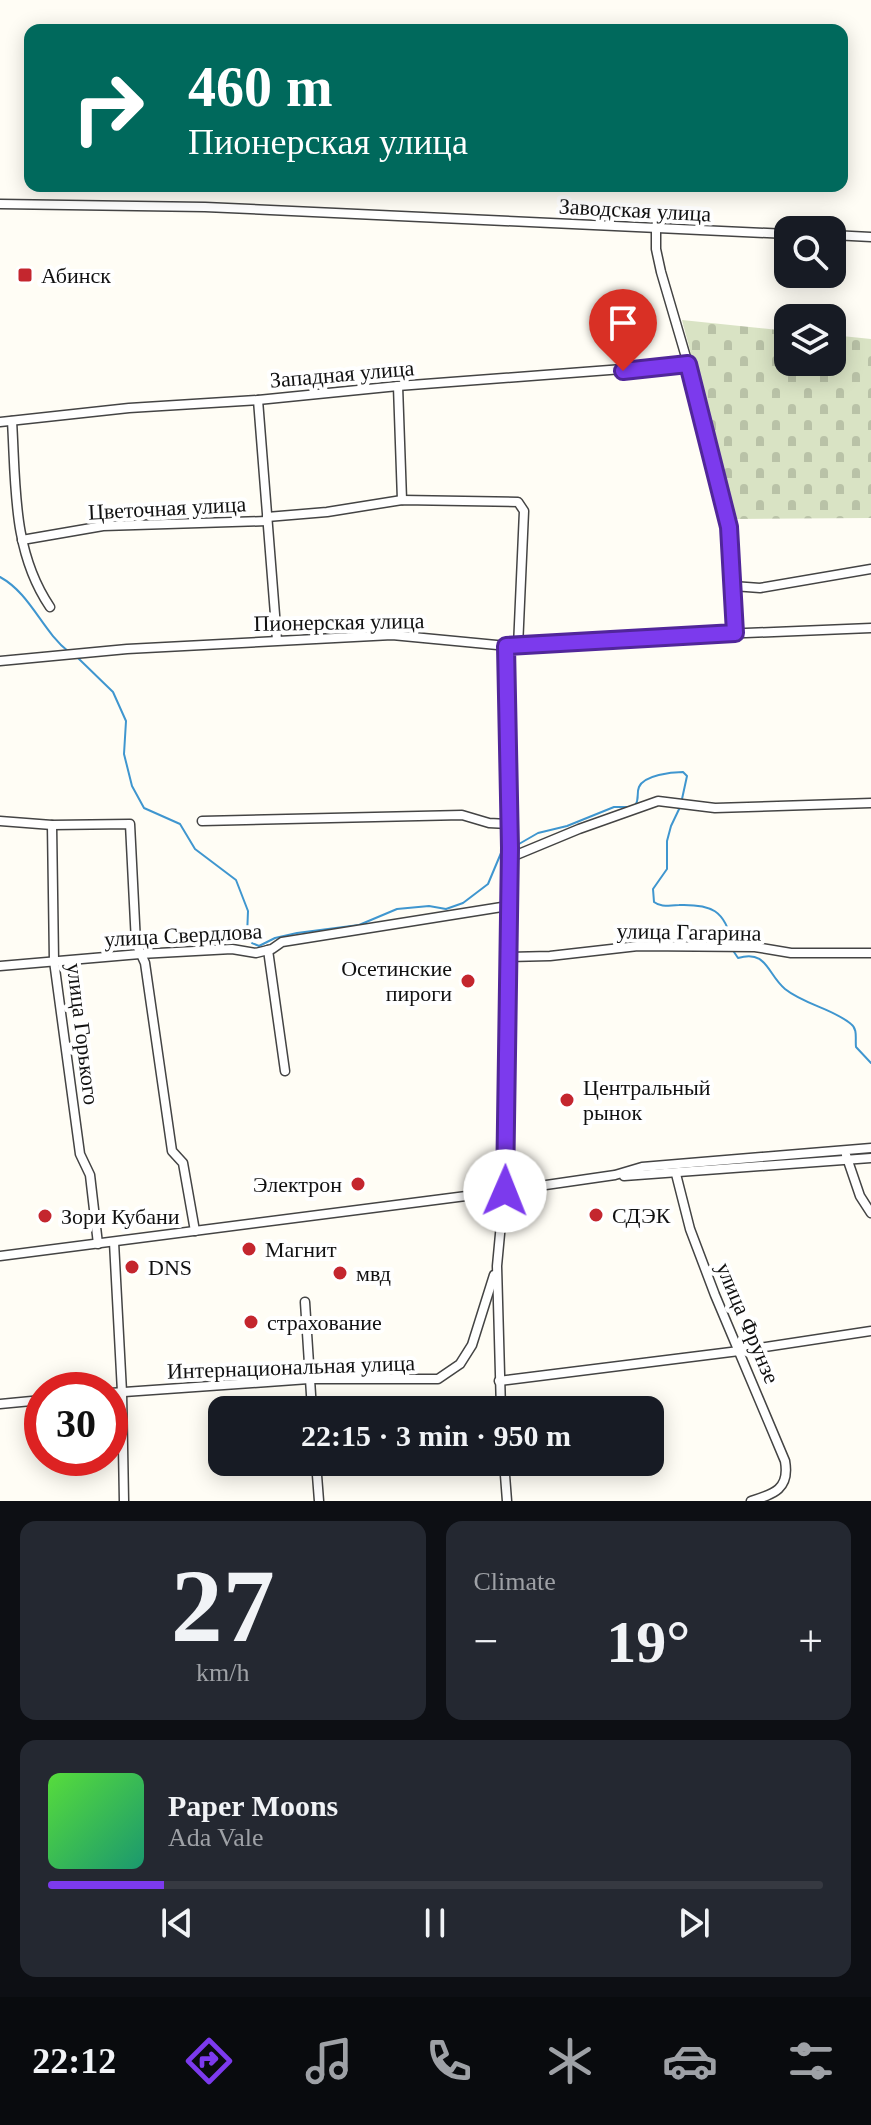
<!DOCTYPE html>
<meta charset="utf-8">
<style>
:root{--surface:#171b24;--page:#242831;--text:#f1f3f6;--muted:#9ea1a6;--line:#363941;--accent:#7c3aed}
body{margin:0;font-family:Georgia,serif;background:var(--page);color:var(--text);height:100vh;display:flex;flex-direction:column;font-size:30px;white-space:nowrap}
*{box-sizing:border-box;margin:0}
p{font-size:26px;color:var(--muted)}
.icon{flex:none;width:44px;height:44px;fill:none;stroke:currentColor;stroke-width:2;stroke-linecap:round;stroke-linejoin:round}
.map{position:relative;height:1501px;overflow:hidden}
.details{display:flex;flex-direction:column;gap:20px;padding:20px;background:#0d0f14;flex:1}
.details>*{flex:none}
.banner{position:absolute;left:24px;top:24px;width:824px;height:168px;border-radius:16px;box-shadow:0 4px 20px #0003;background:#00695c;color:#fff;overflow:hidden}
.buttons{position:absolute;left:774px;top:216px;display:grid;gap:16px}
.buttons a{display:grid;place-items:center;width:72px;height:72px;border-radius:16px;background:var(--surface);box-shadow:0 4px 20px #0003;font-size:40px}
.speed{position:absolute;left:24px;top:1372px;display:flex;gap:16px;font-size:40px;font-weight:700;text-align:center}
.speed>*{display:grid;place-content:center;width:104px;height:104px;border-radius:50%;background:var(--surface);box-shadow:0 4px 20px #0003;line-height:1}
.speed .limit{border:12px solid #d22;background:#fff;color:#111}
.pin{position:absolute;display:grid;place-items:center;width:68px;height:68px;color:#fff;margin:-82px -34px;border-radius:50% 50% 50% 0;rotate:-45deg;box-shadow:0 0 8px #0007}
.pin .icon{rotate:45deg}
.me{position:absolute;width:88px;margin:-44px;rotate:1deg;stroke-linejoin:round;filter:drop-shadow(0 0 6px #0008)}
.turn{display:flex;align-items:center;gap:28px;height:168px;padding:0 32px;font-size:36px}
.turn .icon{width:104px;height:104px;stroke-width:2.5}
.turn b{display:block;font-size:56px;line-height:68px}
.big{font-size:60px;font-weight:700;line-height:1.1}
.details .tile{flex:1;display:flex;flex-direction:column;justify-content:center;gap:12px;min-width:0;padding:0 28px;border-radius:16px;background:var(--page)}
.details .dial{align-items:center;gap:0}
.dial b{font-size:104px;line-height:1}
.song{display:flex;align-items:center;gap:24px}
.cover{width:96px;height:96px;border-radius:12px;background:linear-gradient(135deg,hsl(110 70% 55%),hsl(160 70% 35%))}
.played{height:8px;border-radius:4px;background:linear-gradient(90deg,var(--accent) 15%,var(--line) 15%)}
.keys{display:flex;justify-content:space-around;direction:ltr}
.heat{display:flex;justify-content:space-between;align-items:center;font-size:44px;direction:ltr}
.details .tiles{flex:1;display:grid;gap:20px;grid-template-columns:1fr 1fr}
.tile:last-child{grid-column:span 2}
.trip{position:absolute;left:208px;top:1396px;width:456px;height:80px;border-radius:16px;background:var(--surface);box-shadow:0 4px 20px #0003;font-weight:700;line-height:80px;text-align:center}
.menu{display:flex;height:128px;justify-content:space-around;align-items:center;background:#090b0e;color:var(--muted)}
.menu .icon{width:56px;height:56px}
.menu .current{color:var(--accent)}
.menu b{font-size:36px;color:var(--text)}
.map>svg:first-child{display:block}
</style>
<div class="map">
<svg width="871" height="1501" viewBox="0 0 871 1501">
<defs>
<pattern id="cemetery-stones" width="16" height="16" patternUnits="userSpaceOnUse" patternTransform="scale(2)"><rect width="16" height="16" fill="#d9e3c4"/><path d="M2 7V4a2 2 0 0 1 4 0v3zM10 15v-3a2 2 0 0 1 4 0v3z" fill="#b9c2a7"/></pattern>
</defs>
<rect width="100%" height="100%" fill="#fffdf5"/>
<path fill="url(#cemetery-stones)" d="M682 320 788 331V362H832V335L871 339V518L735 519Z"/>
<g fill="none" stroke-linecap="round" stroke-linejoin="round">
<g stroke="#3f96cf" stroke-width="2">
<path d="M0 577C31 594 42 631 69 652"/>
<path d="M78 658 113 692 126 721 124 754 132 786 144 808 180 824 195 849 236 880 248 911 247 936 252 943 259 946 275 938 297 933 359 925 397 909 429 906 446 909 463 903 488 884 501 853 506 850"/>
<path d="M681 805 671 826 667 841V869L653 889 654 902C662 908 669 905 679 905 711 904 725 910 732 943"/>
<path d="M635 806C640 798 636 794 639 787 644 775 672 772 683 772L687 776 682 799"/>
<path d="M512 848 538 833 567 826 614 807H629"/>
<path d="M732 949 738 958C767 949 767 974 785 989 805 1005 832 1008 851 1024 858 1029 855 1039 856 1047L871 1063"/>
</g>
<g stroke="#444" stroke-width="11">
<g id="minor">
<path d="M0 204 205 207 788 234"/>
<path d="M656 229V249L661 272 688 364 729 527 735 633"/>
<path d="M832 235 871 237"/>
<path d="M398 386 402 500"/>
<path d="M258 400 277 640"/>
<path d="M12 421C16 485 12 551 50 607"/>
<path d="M0 422 129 408 258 400 398 386 688 364"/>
<path d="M267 517 327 512 402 500 518 502 524 511 518 647"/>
<path d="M22 540 103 526 267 521"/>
<path d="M733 586 760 588 871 569"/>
<path d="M0 661 127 649 392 635 518 647 624 638 871 628"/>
<path d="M0 821 52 825 130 824 136 943 145 963 172 1151 183 1163 195 1231"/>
<path d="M202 821 462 815 489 823 508 824"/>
<path d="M52 825 54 961 80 1154 90 1175 98 1244"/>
<path d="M509 858 579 829 658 801 715 808 871 803"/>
<path d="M268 950 285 1071"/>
<path d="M508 957 550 956 638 946 755 947 791 953H871"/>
<path d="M0 966 140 954 232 949 256 953 272 949 282 942 508 906"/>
<path d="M846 1155 860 1196 871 1213"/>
<path d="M676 1174 690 1229 715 1295 785 1461C790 1489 774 1494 751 1501"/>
<path d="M624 1176 871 1158"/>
<path d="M114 1242 122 1392 124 1501"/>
<path d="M0 1256 505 1191 615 1175 642 1167 871 1148"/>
<path d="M305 1302 312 1410"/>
<path d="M499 1381 739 1351 871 1331"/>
<path d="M110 1393 309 1379H438L460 1364 472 1345 494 1275"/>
<path d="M0 1404 42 1400"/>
<path d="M501 1410 497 1266 506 1170 510 848 506 646"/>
<path d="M316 1462 319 1501"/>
<path d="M504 1462 507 1501"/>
</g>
</g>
<use href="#minor" stroke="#fff" stroke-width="8"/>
</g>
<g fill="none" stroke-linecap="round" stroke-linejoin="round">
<g stroke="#51269a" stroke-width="20">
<path id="route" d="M505 1191 510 848 506 646 735 633 729 527 688 364 623 371"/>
</g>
<use href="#route" stroke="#7c3aed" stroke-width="14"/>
</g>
<g fill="#c4262e" stroke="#fff" stroke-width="3">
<rect x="17" y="267" width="16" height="16" rx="4"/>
<circle cx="468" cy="981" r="8"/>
<circle cx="567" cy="1100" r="8"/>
<circle cx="358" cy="1184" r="8"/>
<circle cx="596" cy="1215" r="8"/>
<circle cx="45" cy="1216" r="8"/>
<circle cx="249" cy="1249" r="8"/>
<circle cx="132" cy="1267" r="8"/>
<circle cx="340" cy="1273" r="8"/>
<circle cx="251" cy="1322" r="8"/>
</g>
<g text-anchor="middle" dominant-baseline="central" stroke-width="8" stroke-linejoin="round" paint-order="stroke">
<g font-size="22" fill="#111" stroke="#fff">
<text transform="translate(635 210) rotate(3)">Заводская улица</text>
<text transform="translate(342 374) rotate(-5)">Западная улица</text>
<text transform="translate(167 508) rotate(-3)">Цветочная улица</text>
<text transform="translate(339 622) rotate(-1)">Пионерская улица</text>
<text transform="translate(689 932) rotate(1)">улица Гагарина</text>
<text transform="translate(183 935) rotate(-3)">улица Свердлова</text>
<text transform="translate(83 1034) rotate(83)">улица Горького</text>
<text transform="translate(748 1323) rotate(67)">улица Фрунзе</text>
<text transform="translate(291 1367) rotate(-2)">Интернациональная улица</text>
</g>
<g font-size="22" fill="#111" stroke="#fff" text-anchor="start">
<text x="41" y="275">Абинск</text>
<text x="452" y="968" text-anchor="end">Осетинские<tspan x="452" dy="25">пироги</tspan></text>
<text x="583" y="1087">Центральный<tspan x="583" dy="25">рынок</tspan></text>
<text x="342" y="1184" text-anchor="end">Электрон</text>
<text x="612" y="1215">СДЭК</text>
<text x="61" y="1216">Зори Кубани</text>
<text x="265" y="1249">Магнит</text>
<text x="148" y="1267">DNS</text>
<text x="356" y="1273">мвд</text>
<text x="267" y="1322">страхование</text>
</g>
</g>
</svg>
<div class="buttons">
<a><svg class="icon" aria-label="search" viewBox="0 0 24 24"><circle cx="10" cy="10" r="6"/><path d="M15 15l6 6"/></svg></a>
<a><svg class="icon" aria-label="layers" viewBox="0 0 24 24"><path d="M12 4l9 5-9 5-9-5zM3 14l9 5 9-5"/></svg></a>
</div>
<div class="speed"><div class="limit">30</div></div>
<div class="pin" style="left:623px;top:371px;background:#d93025"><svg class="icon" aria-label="arrive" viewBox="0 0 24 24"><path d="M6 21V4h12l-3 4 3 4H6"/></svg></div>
<svg class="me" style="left:505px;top:1191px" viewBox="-20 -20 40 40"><circle r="19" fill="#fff"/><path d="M0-13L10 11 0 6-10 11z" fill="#7c3aed"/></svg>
<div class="trip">22:15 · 3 min · 950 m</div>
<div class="banner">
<div class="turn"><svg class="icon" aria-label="right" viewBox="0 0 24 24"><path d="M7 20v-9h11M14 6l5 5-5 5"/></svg><div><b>460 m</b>Пионерская улица</div></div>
</div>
</div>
<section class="details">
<div class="tiles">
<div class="tile dial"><b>27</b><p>km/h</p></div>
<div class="tile"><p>Climate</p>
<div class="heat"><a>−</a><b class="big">19°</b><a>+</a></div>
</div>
<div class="tile">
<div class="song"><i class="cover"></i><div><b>Paper Moons</b><p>Ada Vale</p></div></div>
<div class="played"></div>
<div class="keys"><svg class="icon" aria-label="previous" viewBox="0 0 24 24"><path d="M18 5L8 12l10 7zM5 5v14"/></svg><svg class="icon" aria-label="pause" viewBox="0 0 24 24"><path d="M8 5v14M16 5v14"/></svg><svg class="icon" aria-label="next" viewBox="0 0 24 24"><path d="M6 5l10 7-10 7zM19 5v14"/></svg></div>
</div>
</div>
</section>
<nav class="menu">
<b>22:12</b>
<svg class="icon current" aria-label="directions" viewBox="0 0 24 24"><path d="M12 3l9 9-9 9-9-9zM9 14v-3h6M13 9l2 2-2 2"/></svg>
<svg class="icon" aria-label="music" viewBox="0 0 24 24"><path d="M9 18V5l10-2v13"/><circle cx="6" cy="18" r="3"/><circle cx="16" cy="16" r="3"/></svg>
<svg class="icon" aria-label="phone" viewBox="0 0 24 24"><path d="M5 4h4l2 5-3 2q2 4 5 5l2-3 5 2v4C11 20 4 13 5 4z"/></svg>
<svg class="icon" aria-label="climate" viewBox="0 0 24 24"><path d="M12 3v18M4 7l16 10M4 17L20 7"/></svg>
<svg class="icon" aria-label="car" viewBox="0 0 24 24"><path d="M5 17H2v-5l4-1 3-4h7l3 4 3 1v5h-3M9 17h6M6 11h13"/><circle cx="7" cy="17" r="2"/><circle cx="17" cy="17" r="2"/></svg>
<svg class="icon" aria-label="filters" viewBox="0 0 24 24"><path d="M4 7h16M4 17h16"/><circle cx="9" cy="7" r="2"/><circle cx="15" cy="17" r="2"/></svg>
</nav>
